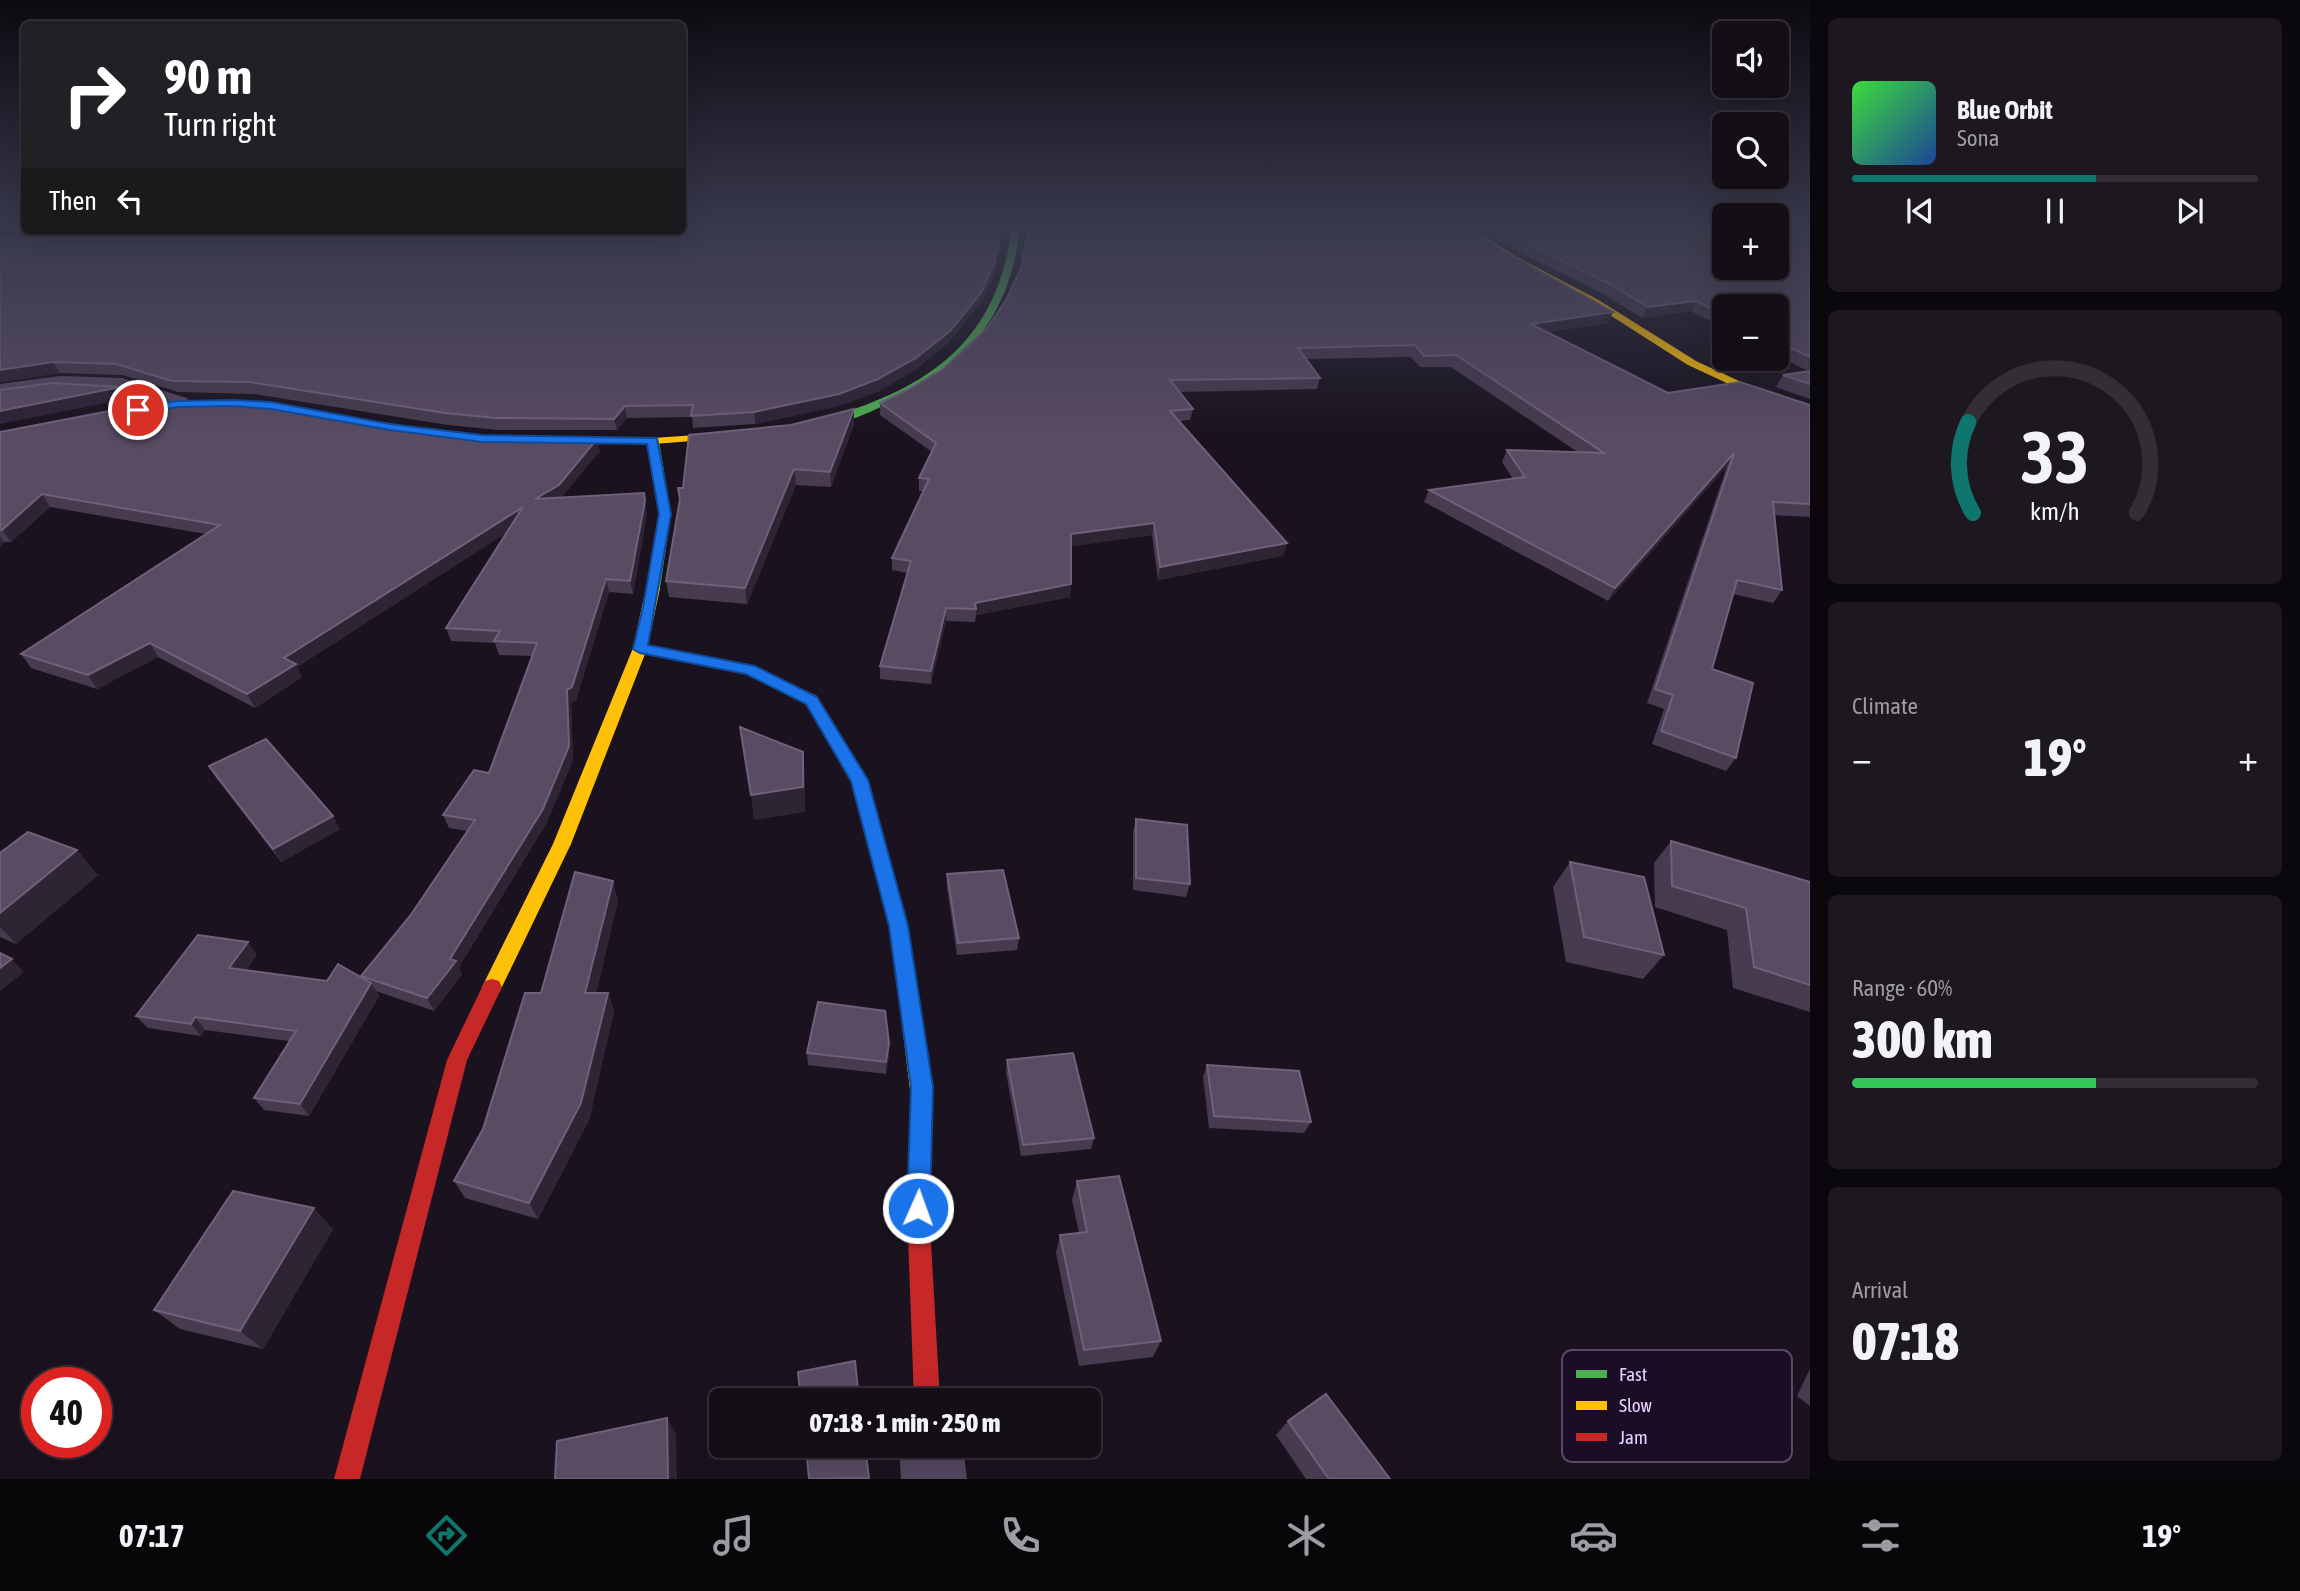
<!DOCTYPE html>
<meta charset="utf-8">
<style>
:root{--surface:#140e17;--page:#1d1720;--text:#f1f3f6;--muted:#9d9ca1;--line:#332e36;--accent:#0f766e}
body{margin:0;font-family:"Asap Condensed",sans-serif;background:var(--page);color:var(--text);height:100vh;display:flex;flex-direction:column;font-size:26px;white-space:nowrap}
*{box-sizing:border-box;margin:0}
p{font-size:23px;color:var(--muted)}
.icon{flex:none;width:38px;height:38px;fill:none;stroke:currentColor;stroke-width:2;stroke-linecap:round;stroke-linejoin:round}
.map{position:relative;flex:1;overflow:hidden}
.side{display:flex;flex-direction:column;gap:18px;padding:18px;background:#0b080d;width:490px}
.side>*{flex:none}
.hud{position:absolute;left:21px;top:21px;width:665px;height:214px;border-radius:10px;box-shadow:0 7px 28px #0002,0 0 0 2px var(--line);background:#202124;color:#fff;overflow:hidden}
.controls{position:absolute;left:1712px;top:21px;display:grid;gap:14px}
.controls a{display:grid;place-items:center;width:77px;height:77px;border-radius:10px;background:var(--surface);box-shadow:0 7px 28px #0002,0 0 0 2px var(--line);font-size:35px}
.speed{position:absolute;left:21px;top:1367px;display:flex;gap:14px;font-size:35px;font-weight:700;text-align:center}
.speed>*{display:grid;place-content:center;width:91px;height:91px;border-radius:50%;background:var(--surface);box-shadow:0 7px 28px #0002,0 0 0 2px var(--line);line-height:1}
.speed .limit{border:10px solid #d22;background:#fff;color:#111}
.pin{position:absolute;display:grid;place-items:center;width:60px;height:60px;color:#fff;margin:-30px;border:4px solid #fff;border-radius:50%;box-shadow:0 2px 7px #0007}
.me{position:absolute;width:77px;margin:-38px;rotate:2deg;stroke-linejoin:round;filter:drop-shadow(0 0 5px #0008)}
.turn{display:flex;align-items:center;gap:24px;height:147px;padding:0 28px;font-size:32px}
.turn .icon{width:91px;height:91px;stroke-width:2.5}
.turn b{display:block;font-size:49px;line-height:60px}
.then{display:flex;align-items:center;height:66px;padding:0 28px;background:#0003;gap:14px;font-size:26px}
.big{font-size:52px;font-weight:800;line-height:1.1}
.side .card{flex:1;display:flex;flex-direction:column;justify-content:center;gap:10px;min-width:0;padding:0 24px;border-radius:10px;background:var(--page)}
.side .dial{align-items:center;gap:0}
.dial svg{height:182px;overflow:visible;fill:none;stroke:var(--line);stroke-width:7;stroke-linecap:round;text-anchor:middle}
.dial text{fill:var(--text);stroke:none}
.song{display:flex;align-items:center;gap:21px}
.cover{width:84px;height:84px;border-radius:10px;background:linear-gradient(135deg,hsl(120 70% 55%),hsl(220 70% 35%))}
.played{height:7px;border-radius:4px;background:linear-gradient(90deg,var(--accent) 60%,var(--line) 60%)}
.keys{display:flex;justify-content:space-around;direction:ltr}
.heat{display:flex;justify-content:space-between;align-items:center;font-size:38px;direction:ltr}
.charge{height:10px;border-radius:5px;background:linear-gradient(90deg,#34c759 60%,var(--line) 0)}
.trip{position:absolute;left:709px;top:1388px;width:392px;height:70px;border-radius:10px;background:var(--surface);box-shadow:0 7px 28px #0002,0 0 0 2px var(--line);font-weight:800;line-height:70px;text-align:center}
.tabs{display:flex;height:112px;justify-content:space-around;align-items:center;background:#080609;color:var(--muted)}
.tabs .icon{width:49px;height:49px}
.tabs .active{color:var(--accent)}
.tabs b{font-size:32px;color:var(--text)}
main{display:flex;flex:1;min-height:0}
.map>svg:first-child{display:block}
</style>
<main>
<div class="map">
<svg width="1810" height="1479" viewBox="0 0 1810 1479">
<rect width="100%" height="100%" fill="#1a131f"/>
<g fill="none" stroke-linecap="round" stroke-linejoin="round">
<g fill="#534760" fill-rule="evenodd">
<path d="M728 226H748L749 247 746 251H732L729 247Z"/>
<path d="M60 376 122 378 187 398 191 404 187 410 178 412 120 394 60 392 0 400V384Z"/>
<path d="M899 1446H963L967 1479H901Z"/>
</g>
<g fill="#4caf50" fill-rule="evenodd">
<path d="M1012 226H1020C1010 323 960 374 872 411 855 419 818 432 800 429V425C914 396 997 353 1012 226Z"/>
<path d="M653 438 659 441 671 514 660 588 653 592 646 588 659 514 647 441Z"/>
</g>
<g fill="#ffc107" fill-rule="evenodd">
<path d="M1459 226H1469L1515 256 1597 299 1696 361 1739 381 1810 406V413L1731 385 1688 365 1591 303 1509 260Z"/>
<path d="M741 432 747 435 745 437 653 444H546L540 441 546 438H653Z"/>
<path d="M653 584 660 588 648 645 755 667 817 696 868 780 908 926 933 1098 929 1105 922 1108 915 1105 911 1098 890 926 852 780 807 704 746 674 645 654 571 844 499 993 492 995 485 993 482 987 553 844 633 648 646 588Z"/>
</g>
<g fill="#c62828" fill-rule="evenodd">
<path d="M195 400 271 402 331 417 326 420 271 408 191 405V401Z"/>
<path d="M492 979 499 981 502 987 467 1060 360 1479H334L447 1060 485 981Z"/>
<path d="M922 1088 929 1091 933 1098 929 1208 940 1400H914L907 1208 911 1098 915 1091Z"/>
</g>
</g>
<g fill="#463b4f">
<path d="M0 226H24V231H82L55 233 0 232Z"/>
<path d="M682 226H726L727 239 731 244H745L751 237 750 226H1004L994 275 980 303 949 342 915 370 879 391 839 406 755 424 693 428 692 417 627 418 617 430H499L448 425 254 394 178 392 122 375 60 373 0 382V238L102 237Z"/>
<path d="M1482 226H1810V399L1776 387 1783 375 1808 371 1776 355V306H1724V328L1691 311 1642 318 1603 294 1520 252Z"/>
<path d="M1028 234 1608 323 1547 332 1668 393 1810 405V517L1774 515 1782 590 1773 603 1733 594 1712 669 1736 758 1726 771 1652 744 1664 709 1647 703 1727 466 1608 601 1424 502 1429 490 1513 479 1502 462 1507 450 1579 453 1451 367H1420L1411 357 1306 359 1320 378 1317 389 1179 392 1193 409 1190 420 1180 421 1287 543 1283 556 1158 580 1152 535 1071 546V584L1070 597 976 615 975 622 946 621 931 684 880 679V666L907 573 892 570V558L923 491H919V478L932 452 880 415V403L907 390 943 369 988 327 1007 298 1021 268Z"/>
<path d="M854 409V424L831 487 796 485 747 604 669 597 666 581 683 488 791 425Z"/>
<path d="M0 432 478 438 600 451 560 498 647 514 633 594 609 592 576 700 571 703 573 760 547 822 459 967 462 974 434 1011 376 991 379 996 309 1116 264 1110 254 1098 289 1041 205 1030 201 1036 148 1028 136 1016 257 954 246 971 327 981 363 979 361 976 410 916 467 831 449 828 443 815 489 773 532 656 499 655 495 643 451 641 446 628 507 532 297 667 302 677 255 708 158 657 97 689 31 668 21 654 206 534 50 507 11 542H4L0 546Z"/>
<path d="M209 766 340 829 281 862 217 779Z"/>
<path d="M1136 819 1190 884 1186 897 1133 890V832Z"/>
<path d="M1671 841 1810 882V1012L1733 988 1727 930 1655 907 1654 863Z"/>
<path d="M0 853 98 875 16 944 0 937Z"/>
<path d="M1570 862 1664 955 1643 979 1566 962 1553 887Z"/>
<path d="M947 874 1019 938 1017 950 957 955 947 887Z"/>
<path d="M618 900 596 993H608L614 1011 589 1120 538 1219 465 1198 454 1181 483 1129 541 993Z"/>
<path d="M807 1053 889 1055 886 1074 808 1065Z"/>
<path d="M1007 1060 1094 1138 1091 1149 1021 1156 1006 1072Z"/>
<path d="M1207 1065 1311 1122 1304 1133 1209 1128 1203 1077Z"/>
<path d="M1077 1181 1161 1341 1153 1357 1079 1366 1056 1253 1060 1235 1079 1233 1072 1200Z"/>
<path d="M333 1229 263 1349 180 1329 154 1310Z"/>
<path d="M1810 1369V1406L1797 1396Z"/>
<path d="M1288 1421 1390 1479H1306L1276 1435Z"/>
</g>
<g fill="#2d2434">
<path d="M1002 226H1004L994 275 980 303 949 342 915 370 879 391 839 406 755 424 754 412Z"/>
<path d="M54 231H82L55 233Z"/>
<path d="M1696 301 1691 311 1642 318 1648 307Z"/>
<path d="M1613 312 1608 323 1527 335 1531 324Z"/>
<path d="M53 362 60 373 0 382V370Z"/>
<path d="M120 387 126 399 0 424V411Z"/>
<path d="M625 406 627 418 617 430 614 419Z"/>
<path d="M854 409V424L831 487 830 472Z"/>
<path d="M597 439 600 451 562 497 538 512 535 499Z"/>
<path d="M1734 453 1727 466 1608 601 1615 588Z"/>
<path d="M794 469 796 485 747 604 745 588Z"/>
<path d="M644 493 647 514 633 594 630 581Z"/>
<path d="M42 494 50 507 11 542 2 530Z"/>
<path d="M523 507 527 520 297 667 302 677 255 708 247 694 284 658Z"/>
<path d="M1154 523 1152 535 1069 547 1071 534Z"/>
<path d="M0 536 4 542 0 546Z"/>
<path d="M1287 543 1283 556 1158 580 1160 567Z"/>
<path d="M606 579 609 592 576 700 571 703 573 760 547 822 459 967 462 974 434 1011 427 998 450 959 567 690Z"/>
<path d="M1071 584 1070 597 976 615 975 603Z"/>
<path d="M946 608V621L931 684V671Z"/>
<path d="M150 643 158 657 97 689 88 675Z"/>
<path d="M803 752 805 777V812L754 820 751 795Z"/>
<path d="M333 816 340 829 281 862 273 849Z"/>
<path d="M77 850 98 875 16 944 0 927V913Z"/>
<path d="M613 881 618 900 592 1011 585 993Z"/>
<path d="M248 942 257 954 239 981 229 968Z"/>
<path d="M12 959 24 972 0 991V968Z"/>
<path d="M371 983 379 996 309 1116 300 1104Z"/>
<path d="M608 993 614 1011 589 1120 538 1219 529 1203Z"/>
<path d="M195 1017 205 1030 201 1036 191 1024Z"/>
<path d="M889 1043V1055L886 1074V1062Z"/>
<path d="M314 1208 333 1229 263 1349 240 1331Z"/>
<path d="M667 1418 676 1434 677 1479H668Z"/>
</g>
<g fill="#584b62" stroke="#6f607b" stroke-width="2">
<path d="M682 226H725L726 239 731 244H745L751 237 750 226H1002L994 264 981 293 950 331 916 358 878 379 839 394 754 412 691 416 693 405 625 406 614 419 496 418 445 413 249 382 172 381 116 364 53 362 0 370V238L102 237 135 231H682Z"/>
<path d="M1029 226H1468L1508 254 1613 312 1531 324 1668 393 1740 382 1810 405V504L1773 502 1782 590 1737 580 1712 669 1753 683 1736 758 1661 731 1673 695 1655 689 1734 453 1615 588 1429 490 1525 477 1507 450 1604 453 1456 355 1424 356 1415 345 1298 348 1320 378 1170 380 1193 409 1170 411 1287 543 1160 567 1154 523 1071 534V584L975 603 976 609 946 608 931 671 880 666 911 561 892 558 929 479 919 478 936 443 880 403 907 390 943 369 988 327 1007 298 1021 268Z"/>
<path d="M1501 226H1724V268H1776V226H1810V357L1776 341V306H1724V314L1696 301 1648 307 1608 283 1524 242Z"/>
<path d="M1810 371V384L1783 375Z"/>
<path d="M53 383 120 387 0 411V390Z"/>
<path d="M212 401 279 407 478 438 597 439 559 485 535 499 644 493 645 501 630 581 606 579 572 687 567 690 569 746 543 809 450 959 456 961 427 998 361 976 410 916 475 820 443 815 474 770 489 773 537 643 494 641 500 631 446 628 523 507 284 658 296 664 247 694 150 643 88 675 21 654 220 525 42 494 2 530H0V432L130 407Z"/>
<path d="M854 409 830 472 794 469 745 588 666 581 680 499 678 488H683L689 435 791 425Z"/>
<path d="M740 727 803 752V787L751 795Z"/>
<path d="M266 739 333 816 273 849 209 766Z"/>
<path d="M1136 819 1187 825 1190 884 1136 878Z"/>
<path d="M28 832 77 850 0 913V853Z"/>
<path d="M1671 841 1810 882V985L1754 967 1746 908 1672 886Z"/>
<path d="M1570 862 1644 877 1664 955 1584 937Z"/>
<path d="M1003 870 1019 938 958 943 947 874Z"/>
<path d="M575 872 613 881 585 993H608L581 1103 529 1203 454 1181 483 1129 525 993H541Z"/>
<path d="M198 935 248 942 229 968 327 981 338 964 371 983 300 1104 254 1098 296 1031 195 1017 191 1024 136 1016Z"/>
<path d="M0 953 12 959 0 968Z"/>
<path d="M818 1002 885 1011 889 1043 886 1062 807 1053Z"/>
<path d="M1073 1053 1094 1138 1023 1145 1007 1060Z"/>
<path d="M1207 1065 1299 1071 1311 1122 1214 1116Z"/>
<path d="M1119 1176 1161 1341 1084 1350 1060 1235 1087 1232 1077 1181Z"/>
<path d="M233 1191 314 1208 240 1331 154 1310Z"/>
<path d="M855 1361 859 1400H801L798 1372Z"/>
<path d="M1326 1394 1390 1479H1329L1288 1421Z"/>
<path d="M667 1418 668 1479H555L557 1441Z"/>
<path d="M806 1446H865L869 1478 809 1479Z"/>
</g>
<linearGradient id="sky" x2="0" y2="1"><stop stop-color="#0e0a11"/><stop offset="0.52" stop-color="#38394d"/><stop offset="1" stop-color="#38394d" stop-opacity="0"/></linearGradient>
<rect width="1810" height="433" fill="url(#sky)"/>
<path fill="#1a73e8" stroke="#114b97" stroke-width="2" d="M233 400 271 402 390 424 482 435 657 438 671 514 648 645 755 666 817 697 868 780 908 926 933 1087 930 1208 927 1216 918 1220 910 1216 907 1208 911 1087 889 926 851 781 806 704 746 674 640 653 633 649 643 607 659 514 647 444 482 442 390 430 271 409 233 406 178 407 138 413 133 410 138 406 178 401Z"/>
<rect x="1562" y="1350" width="230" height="112" rx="10" fill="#1b0d25" stroke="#594866" stroke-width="2"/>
<rect x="1576" y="1370" width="31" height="8" fill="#4caf50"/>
<rect x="1576" y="1401" width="31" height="9" fill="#ffc107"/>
<rect x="1576" y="1433" width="31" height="8" fill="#c62828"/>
<g font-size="19" fill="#ead1ff">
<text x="1619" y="1381">Fast</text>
<text x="1619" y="1412">Slow</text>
<text x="1619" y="1444">Jam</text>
</g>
</svg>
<div class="controls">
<a><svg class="icon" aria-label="sound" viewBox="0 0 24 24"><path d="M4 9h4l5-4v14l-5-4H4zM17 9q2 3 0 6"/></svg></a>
<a><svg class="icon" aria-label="search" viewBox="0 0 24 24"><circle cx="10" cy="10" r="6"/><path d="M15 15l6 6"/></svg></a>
<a>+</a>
<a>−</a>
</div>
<div class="speed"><div class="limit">40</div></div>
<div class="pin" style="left:138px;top:410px;background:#d93025"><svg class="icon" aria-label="arrive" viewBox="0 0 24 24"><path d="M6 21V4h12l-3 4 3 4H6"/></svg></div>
<svg class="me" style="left:918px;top:1208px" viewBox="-20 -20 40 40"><circle r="17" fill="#1a73e8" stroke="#fff" stroke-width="3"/><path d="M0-11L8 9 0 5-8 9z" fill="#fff"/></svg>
<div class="trip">07:18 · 1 min · 250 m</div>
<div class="hud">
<div class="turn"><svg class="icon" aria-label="right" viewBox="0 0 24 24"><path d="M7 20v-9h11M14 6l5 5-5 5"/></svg><div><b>90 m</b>Turn right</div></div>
<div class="then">Then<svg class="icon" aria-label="left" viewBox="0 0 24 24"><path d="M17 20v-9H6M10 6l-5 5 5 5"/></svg></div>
</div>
</div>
<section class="side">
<div class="card">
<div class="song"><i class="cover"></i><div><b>Blue Orbit</b><p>Sona</p></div></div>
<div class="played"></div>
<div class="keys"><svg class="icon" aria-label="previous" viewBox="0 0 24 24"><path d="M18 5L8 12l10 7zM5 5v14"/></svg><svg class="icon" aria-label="pause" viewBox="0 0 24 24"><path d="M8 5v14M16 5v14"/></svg><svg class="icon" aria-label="next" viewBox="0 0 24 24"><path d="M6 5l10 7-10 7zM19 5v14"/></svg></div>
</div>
<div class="card dial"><svg viewBox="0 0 100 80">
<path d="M14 69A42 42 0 1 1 86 69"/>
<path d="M14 69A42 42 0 0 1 12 29" stroke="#0f766e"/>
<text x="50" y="56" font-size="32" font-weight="700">33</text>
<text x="50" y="72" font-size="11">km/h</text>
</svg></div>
<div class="card"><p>Climate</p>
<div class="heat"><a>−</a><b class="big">19°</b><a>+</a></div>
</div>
<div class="card"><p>Range · 60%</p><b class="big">300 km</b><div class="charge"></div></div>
<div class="card"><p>Arrival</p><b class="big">07:18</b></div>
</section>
</main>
<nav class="tabs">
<b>07:17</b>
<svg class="icon active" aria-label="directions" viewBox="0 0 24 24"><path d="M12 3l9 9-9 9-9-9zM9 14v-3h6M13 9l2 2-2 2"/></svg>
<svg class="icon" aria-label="music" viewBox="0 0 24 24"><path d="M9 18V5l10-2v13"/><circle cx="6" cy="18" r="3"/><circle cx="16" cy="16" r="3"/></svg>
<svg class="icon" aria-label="phone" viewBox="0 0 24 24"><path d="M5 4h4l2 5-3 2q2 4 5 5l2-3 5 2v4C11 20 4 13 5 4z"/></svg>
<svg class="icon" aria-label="climate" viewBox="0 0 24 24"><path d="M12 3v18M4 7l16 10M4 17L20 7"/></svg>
<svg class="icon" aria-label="car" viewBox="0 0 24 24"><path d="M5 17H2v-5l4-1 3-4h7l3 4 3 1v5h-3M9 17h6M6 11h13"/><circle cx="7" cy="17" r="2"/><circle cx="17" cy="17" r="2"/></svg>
<svg class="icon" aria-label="filters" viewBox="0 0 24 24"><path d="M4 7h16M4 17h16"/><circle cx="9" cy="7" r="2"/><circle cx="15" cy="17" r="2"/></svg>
<b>19°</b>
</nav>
